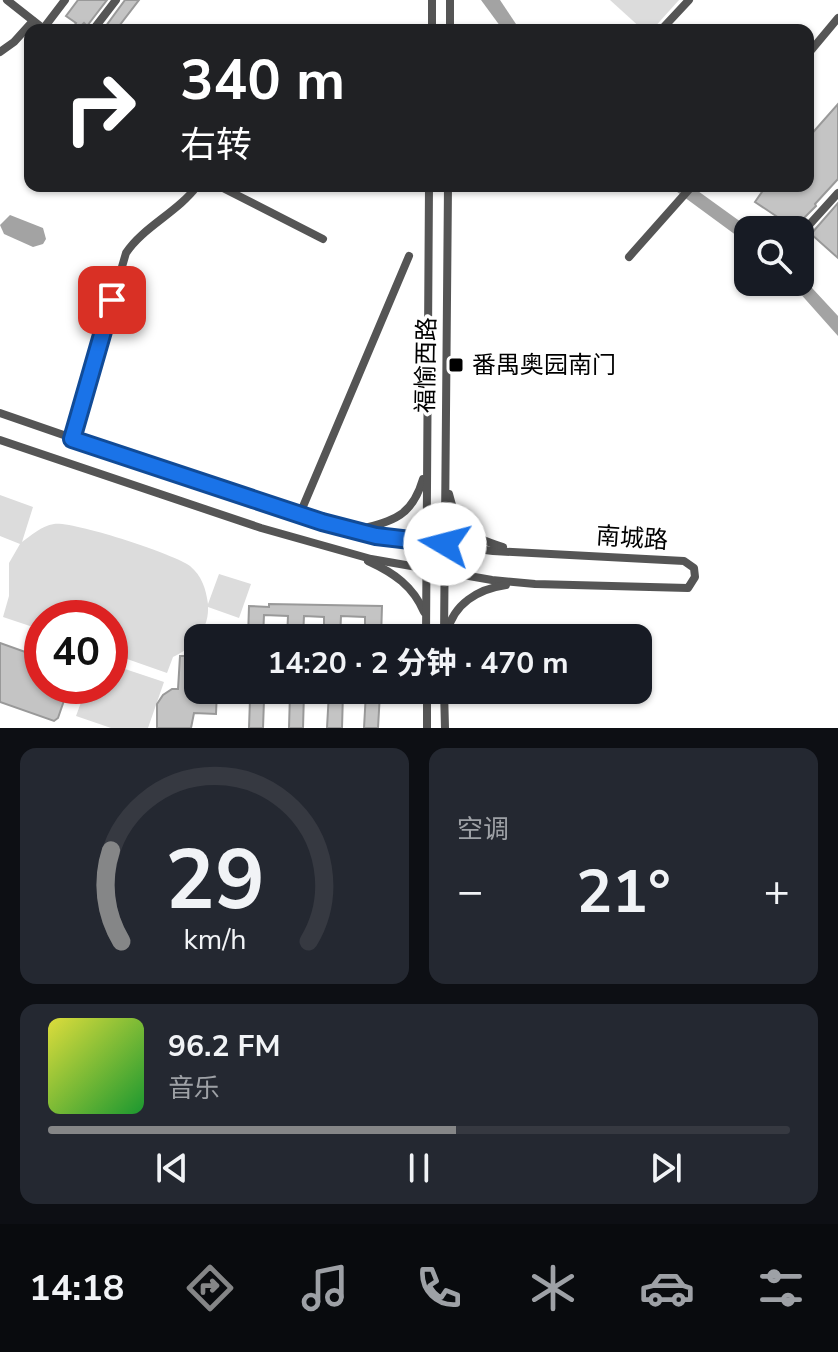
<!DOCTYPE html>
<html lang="zh">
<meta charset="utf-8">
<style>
:root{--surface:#171b24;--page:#242831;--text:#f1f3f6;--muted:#9ea1a6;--line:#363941;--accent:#858687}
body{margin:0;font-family:"Nunito Sans","Noto Sans SC",sans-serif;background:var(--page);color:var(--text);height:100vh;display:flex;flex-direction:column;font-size:30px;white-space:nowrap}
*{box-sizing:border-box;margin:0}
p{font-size:26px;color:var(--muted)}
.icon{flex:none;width:44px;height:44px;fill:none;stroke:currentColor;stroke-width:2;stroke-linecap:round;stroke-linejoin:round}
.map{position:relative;height:728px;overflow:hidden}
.details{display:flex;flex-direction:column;gap:20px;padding:20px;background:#0d0f14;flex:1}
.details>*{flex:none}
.banner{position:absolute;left:24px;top:24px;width:790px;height:168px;border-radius:16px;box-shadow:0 2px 6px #0004;background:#202124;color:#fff;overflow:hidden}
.controls{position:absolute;left:734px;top:216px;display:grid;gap:16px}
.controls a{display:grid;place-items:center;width:80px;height:80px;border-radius:16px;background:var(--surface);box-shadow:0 2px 6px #0004;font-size:40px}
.speed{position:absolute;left:24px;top:600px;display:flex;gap:16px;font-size:40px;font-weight:700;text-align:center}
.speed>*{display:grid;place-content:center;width:104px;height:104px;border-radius:50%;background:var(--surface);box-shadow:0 2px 6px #0004;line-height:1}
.speed .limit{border:12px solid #d22;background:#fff;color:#111}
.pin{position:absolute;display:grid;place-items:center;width:68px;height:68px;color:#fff;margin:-34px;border-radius:16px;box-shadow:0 4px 12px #0006}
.me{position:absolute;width:88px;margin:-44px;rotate:278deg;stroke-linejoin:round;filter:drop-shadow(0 0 6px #0008)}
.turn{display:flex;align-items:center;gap:28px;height:168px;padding:0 24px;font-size:36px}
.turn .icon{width:104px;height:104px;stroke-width:2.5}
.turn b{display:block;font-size:56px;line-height:68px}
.big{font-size:60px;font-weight:700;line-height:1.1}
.details .card{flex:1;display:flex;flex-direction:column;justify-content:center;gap:12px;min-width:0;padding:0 28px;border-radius:16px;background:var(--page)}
.details .dial{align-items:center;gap:0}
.dial svg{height:208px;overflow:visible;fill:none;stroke:var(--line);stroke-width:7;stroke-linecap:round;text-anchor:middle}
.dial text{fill:var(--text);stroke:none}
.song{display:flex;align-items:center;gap:24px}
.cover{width:96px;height:96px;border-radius:12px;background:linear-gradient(135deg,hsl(60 70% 55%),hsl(130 70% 35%))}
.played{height:8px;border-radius:4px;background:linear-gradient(90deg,var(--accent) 55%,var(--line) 55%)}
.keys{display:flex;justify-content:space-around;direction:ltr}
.heat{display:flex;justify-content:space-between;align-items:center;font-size:44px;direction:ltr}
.details .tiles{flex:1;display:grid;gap:20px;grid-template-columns:1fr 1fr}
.card:last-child{grid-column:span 2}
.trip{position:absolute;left:184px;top:624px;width:468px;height:80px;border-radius:16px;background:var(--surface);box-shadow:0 2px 6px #0004;font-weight:700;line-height:80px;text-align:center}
.menu{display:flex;height:128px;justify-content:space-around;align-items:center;background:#090b0e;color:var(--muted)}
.menu .icon{width:56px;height:56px}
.menu .selected{color:var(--accent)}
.menu b{font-size:36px;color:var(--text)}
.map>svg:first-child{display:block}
</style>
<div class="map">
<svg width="838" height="728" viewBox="0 0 838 728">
<rect width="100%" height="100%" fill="#fff"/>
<g fill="#dcdcdc">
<path d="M610 0H679L652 30H643Z"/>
<path d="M0 495 33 507 22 542C32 535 41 526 54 524 73 521 174 554 190 566 202 576 206 589 208 604L219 574 251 584 239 618 208 607C209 630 193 648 173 657L167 673 110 653V618H42V630L3 617 9 596V563L20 544 0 536Z"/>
<path d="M110 664 164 682 148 728H111L76 716 87 686H110Z"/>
</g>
<g fill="#a3a3a3">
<path d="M481 0H500L520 30H503Z"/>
<path d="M669 186H691L752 230H748V244Z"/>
<path d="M10 215 43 228 46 239 43 244 33 247 4 234 0 225Z"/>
<path d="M800 275 838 316V336L790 282H800Z"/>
</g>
<g fill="#c4c4c4" stroke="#999" stroke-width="2">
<path d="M78 0H107L87 26 84 23 78 29 74 26 76 23 66 16Z"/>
<path d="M125 0H139L116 30H103Z"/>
<path d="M838 104V179L815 204 816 206 794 228 755 202 766 186H808V138Z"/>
<path d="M838 203V258L811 234Z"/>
<path d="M269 604 382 606 381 638H365V617L341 616 340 638H324V617L304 616 303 638H287L288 616 264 615 263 638H248L249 606 269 607Z"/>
<path d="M0 643 42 658V686H69L58 718 54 721 0 702Z"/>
<path d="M180 656H198V690H217L216 714 194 713 191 728H157V704L163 695 172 689H178Z"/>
<path d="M329 692 343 693 342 728H327Z"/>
<path d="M366 692 380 693 378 728H364Z"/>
<path d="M290 693H304L303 728H289Z"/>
<path d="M250 699 264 700 263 728H249Z"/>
</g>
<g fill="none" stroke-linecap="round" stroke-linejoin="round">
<g stroke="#555" stroke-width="8">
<path d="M7 0 45 30"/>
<path d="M43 29 65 0"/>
<path d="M93 30 116 0"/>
<path d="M432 30V0"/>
<path d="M450 30V0"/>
<path d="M661 30 689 0"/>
<path d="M0 52 14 42 33 21"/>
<path d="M808 54 838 18"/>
<path d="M219 186 323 239"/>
<path d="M809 225 838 193"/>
<path d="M629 257 692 186"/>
<path d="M0 413 269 506 376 536 493 551 684 561 694 568 695 577 688 588 535 584 492 580 371 559 261 528 0 440"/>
<path d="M72 439 126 253C143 227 178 212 197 186"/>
<path d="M449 494C457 529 470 537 503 547"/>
<path d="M299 516 409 256"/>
<path d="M357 530C393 521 412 517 423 479"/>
<path d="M368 561C394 573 413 586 424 612"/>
<path d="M447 633C453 604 478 589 506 585"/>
<path d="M426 638 429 186"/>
<path d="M444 638 448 186"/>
<path d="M427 690V728"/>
<path d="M444 690 445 728"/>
</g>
</g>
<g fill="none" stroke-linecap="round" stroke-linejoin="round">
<g stroke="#114b97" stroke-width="20">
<path id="route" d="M112 300 72 439 322 522 376 536 445 544"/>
</g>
<use href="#route" stroke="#1a73e8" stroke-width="14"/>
</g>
<rect fill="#000" stroke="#fff" stroke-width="3" x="448" y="357" width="16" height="16" rx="4"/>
<g text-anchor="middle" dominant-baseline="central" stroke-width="7" stroke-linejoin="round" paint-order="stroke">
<g font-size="24" fill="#000" stroke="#fff">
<text transform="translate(426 365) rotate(-89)">福愉西路</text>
<text transform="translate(632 538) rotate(4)">南城路</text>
</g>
<g font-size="24" fill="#000" stroke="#fff" text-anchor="start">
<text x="472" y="365">番禺奥园南门</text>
</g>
</g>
</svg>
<div class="controls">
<a><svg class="icon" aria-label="search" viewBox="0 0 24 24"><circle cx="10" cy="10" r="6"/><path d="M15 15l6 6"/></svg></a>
</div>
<div class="speed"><div class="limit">40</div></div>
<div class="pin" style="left:112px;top:300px;background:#d93025"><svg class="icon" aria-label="arrive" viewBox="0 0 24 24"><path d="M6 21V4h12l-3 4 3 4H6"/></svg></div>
<svg class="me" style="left:445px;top:544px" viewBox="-20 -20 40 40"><circle r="19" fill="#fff"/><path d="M0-13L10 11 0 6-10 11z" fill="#1a73e8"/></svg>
<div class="trip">14:20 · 2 分钟 · 470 m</div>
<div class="banner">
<div class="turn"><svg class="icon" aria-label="right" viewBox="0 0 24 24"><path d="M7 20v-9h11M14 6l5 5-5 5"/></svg><div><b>340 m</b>右转</div></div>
</div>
</div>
<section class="details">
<div class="tiles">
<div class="card dial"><svg viewBox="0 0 100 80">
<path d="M14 69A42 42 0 1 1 86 69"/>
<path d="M14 69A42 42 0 0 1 10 34" stroke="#858687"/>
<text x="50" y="56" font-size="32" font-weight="700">29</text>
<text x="50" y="72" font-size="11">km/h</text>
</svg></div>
<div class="card"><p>空调</p>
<div class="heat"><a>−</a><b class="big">21°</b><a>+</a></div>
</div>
<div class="card">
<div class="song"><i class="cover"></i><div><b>96.2 FM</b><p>音乐</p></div></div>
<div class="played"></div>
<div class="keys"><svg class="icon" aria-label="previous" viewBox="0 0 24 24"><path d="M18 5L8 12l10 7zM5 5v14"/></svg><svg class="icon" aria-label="pause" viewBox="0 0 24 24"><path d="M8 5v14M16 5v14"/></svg><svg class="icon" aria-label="next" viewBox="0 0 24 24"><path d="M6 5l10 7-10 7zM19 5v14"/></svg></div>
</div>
</div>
</section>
<nav class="menu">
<b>14:18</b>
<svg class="icon selected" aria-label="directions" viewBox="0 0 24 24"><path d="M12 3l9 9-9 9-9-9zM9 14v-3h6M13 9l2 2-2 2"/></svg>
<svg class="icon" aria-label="music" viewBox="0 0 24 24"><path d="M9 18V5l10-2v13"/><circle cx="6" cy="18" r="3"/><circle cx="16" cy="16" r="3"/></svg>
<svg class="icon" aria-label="phone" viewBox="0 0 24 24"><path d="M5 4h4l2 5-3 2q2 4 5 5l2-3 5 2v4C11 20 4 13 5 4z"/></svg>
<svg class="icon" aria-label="climate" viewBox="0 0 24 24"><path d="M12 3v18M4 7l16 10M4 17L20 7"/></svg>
<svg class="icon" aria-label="car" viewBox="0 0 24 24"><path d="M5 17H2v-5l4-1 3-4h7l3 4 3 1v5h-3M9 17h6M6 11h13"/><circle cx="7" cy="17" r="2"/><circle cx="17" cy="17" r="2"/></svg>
<svg class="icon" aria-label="filters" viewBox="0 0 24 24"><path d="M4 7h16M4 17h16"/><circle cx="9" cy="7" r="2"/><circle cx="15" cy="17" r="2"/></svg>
</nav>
